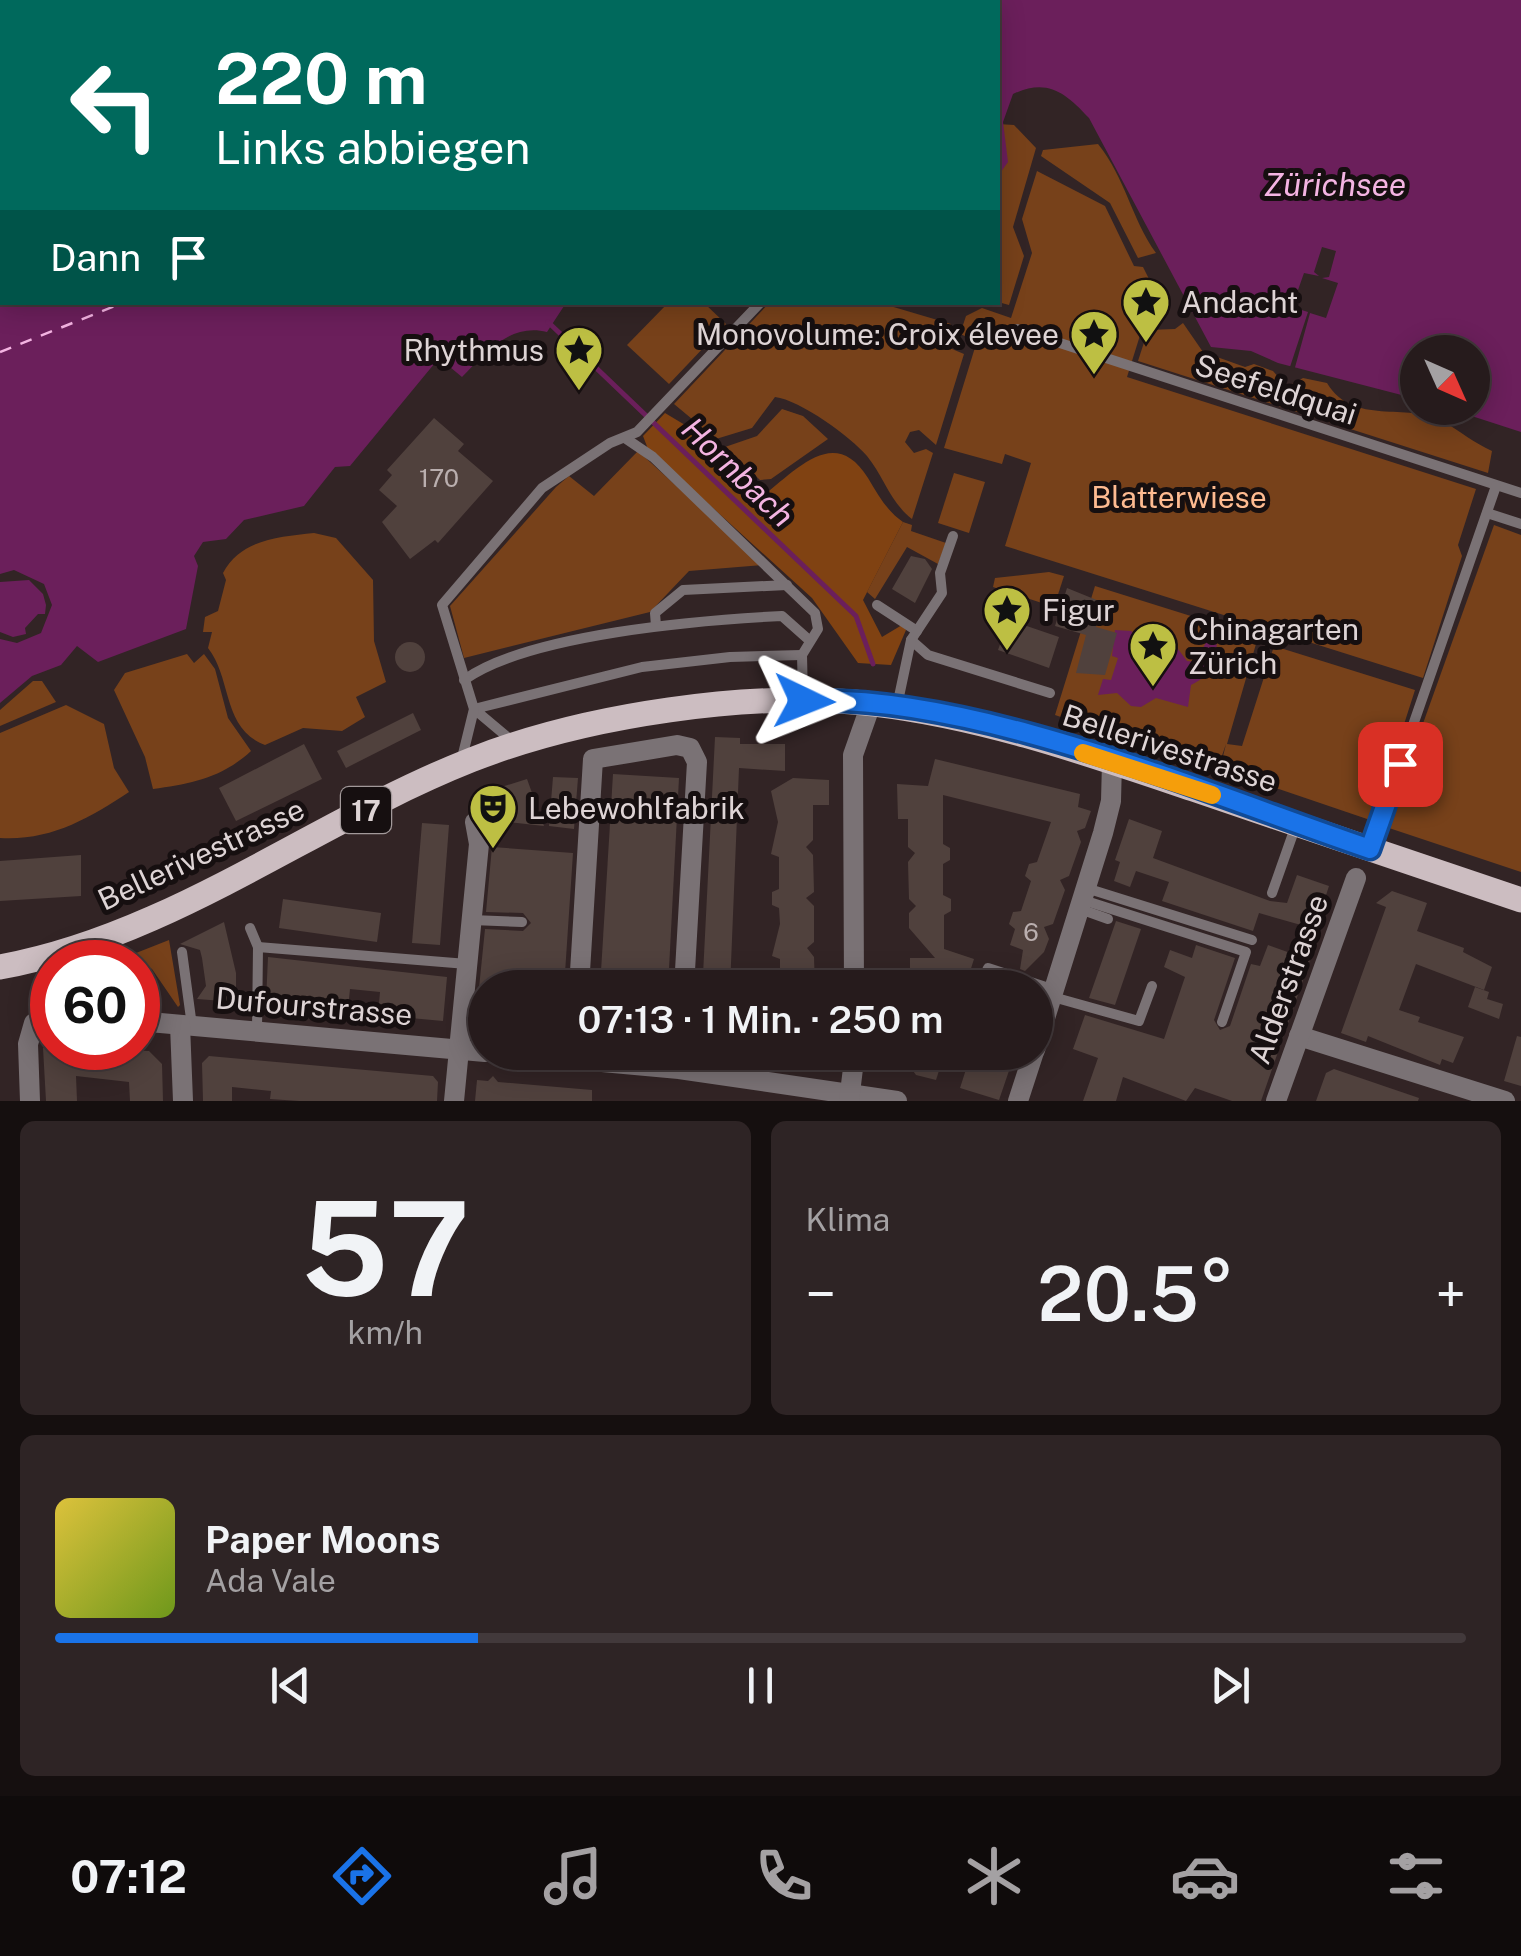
<!DOCTYPE html>
<html lang="de">
<meta charset="utf-8">
<style>
:root{--surface:#261b1c;--page:#2e2425;--text:#f1f3f6;--muted:#a4a1a3;--line:#42393b;--accent:#1a73e8}
body{margin:0;font-family:"Public Sans",sans-serif;background:var(--page);color:var(--text);height:100vh;display:flex;flex-direction:column;font-size:38px;white-space:nowrap}
*{box-sizing:border-box;margin:0}
p{font-size:32px;color:var(--muted)}
.icon{flex:none;width:55px;height:55px;fill:none;stroke:currentColor;stroke-width:2;stroke-linecap:round;stroke-linejoin:round}
.map{position:relative;height:1101px;overflow:hidden}
.sheet{display:flex;flex-direction:column;gap:20px;padding:20px;background:#150f0f;flex:1}
.sheet>*{flex:none}
.hud{position:absolute;left:0px;top:0px;width:1000px;height:305px;box-shadow:0 5px 25px #0003,0 0 0 2px var(--line);background:#00695c;color:#fff;overflow:hidden}
.needle{width:65px;rotate:135deg}
.tools{position:absolute;left:1400px;top:335px;display:grid;gap:20px}
.tools a{display:grid;place-items:center;width:90px;height:90px;border-radius:50%;background:var(--surface);box-shadow:0 5px 25px #0003,0 0 0 2px var(--line);font-size:50px}
.speed{position:absolute;left:30px;top:940px;display:flex;gap:20px;font-size:50px;font-weight:700;text-align:center}
.speed>*{display:grid;place-content:center;width:130px;height:130px;border-radius:50%;background:var(--surface);box-shadow:0 5px 25px #0003,0 0 0 2px var(--line);line-height:1}
.speed .limit{border:15px solid #d22;background:#fff;color:#111}
.pin{position:absolute;display:grid;place-items:center;width:85px;height:85px;color:#fff;margin:-42px;border-radius:20px;box-shadow:0 5px 15px #0006}
.me{position:absolute;width:110px;margin:-55px;rotate:92deg;stroke-linejoin:round;filter:drop-shadow(0 0 8px #0008)}
.turn{display:flex;align-items:center;gap:35px;height:210px;padding:0 50px;font-size:45px}
.turn .icon{width:130px;height:130px;stroke-width:2.5}
.turn b{display:block;font-size:70px;line-height:85px}
.then{display:flex;align-items:center;height:95px;padding:0 50px;background:#0003;gap:20px;font-size:38px}
.big{font-size:75px;font-weight:600;line-height:1.1}
.sheet .widget{flex:1;display:flex;flex-direction:column;justify-content:center;gap:15px;min-width:0;padding:0 35px;border-radius:15px;background:var(--page)}
.sheet .dial{align-items:center;gap:0}
.dial b{font-size:130px;line-height:1}
.song{display:flex;align-items:center;gap:30px}
.cover{width:120px;height:120px;border-radius:15px;background:linear-gradient(135deg,hsl(50 70% 55%),hsl(80 70% 35%))}
.played{height:10px;border-radius:5px;background:linear-gradient(90deg,var(--accent) 30%,var(--line) 30%)}
.keys{display:flex;justify-content:space-around;direction:ltr}
.heat{display:flex;justify-content:space-between;align-items:center;font-size:55px;direction:ltr}
.sheet .tiles{flex:1;display:grid;gap:20px;grid-template-columns:1fr 1fr}
.widget:last-child{grid-column:span 2}
.trip{position:absolute;left:468px;top:970px;width:585px;height:100px;border-radius:50px;background:var(--surface);box-shadow:0 5px 25px #0003,0 0 0 2px var(--line);font-weight:600;line-height:100px;text-align:center}
.menu{display:flex;height:160px;justify-content:space-around;align-items:center;background:#0f0b0b;color:var(--muted)}
.menu .icon{width:70px;height:70px}
.menu .on{color:var(--accent)}
.menu b{font-size:45px;color:var(--text)}
.map>svg:first-child{display:block}
</style>
<div class="map">
<svg width="1521" height="1101" viewBox="0 0 1521 1101">
<rect width="100%" height="100%" fill="#322425"/>
<g fill="#77411a">
<path d="M998 124 1014 125 1036 148 1013 227 1024 256 1009 305 998 302Z"/>
<path d="M1098 144C1126 179 1131 218 1156 253L1138 258 1110 203 1041 156 1043 150Z"/>
<path d="M1037 171 1105 206 1134 266 1143 267 1151 283 1144 289 1153 323 1142 329 1127 377 1476 489 1458 545 1462 556 1423 678 1005 546 1031 463 1005 454 1002 464 944 448 977 341 960 334 966 316 982 308 1011 318 1032 253 1022 219Z"/>
<path d="M770 302 880 303 951 324 945 346 964 354 936 445 919 430 910 432 905 442 914 453 926 449 933 453 912 519C890 502 884 477 867 456 851 437 800 400 775 397L752 428 716 439 674 404Z"/>
<path d="M668 303H704L726 324 669 384 627 345Z"/>
<path d="M1183 323 1203 352 1245 367 1254 364 1273 371 1287 387 1303 378 1327 383C1354 427 1406 401 1444 422 1460 431 1474 443 1492 451L1488 473 1138 361 1148 330 1175 329Z"/>
<path d="M782 409 803 416 828 439 771 479 760 480 725 447 757 436Z"/>
<path d="M638 451 763 565 689 571 650 612 464 658 450 606 556 487 569 476 594 496Z"/>
<path d="M954 473 985 482 969 533 938 523Z"/>
<path d="M903 522 912 525 911 531 946 543 938 564 907 547 875 599 867 592Z"/>
<path d="M1494 525 1521 535V872L1386 827Z"/>
<path d="M314 533 336 538 373 580 374 641 386 682 356 697 365 717 342 731 303 728 265 745C222 729 232 678 208 648L212 632H203L205 617 218 611 226 580 223 573C241 539 279 537 314 533Z"/>
<path d="M1049 572 1064 576 1054 607 993 587 995 578Z"/>
<path d="M1095 586 1258 637 1227 744 1242 746 1274 646 1415 690 1373 821 1220 769 1226 744 1217 770 1055 715Z"/>
<path d="M187 654 194 663 204 654 215 669 228 718 251 751C222 778 190 784 153 789L145 757 114 690 125 673Z"/>
<path d="M33 681H42L56 702 0 726V710Z"/>
<path d="M66 705 104 724 114 768 129 792C88 819 50 841 0 838V733Z"/>
<path d="M169 940 180 1005 178 1007 152 969 131 955Z"/>
</g>
<path fill="#804212" d="M665 413 685 425 757 500C794 474 833 422 868 478 878 495 887 511 903 522L863 600 882 637 902 625 906 630 891 665 858 663 812 598 648 449 643 436Z"/>
<g fill="#6b1f5b">
<path d="M0 0H1521V432L1447 408H1472V352H1418L1417 399 1278 363 1251 351 1211 347 1089 118C1065 92 1047 78 1013 94L1003 122 1008 162 998 176V2H2V302L566 303 547 332C509 323 486 353 462 377L439 358 350 466 335 467 304 506 244 520 226 539 203 542 194 556 198 566 186 629 98 662 77 646 61 665 32 676 0 703Z"/>
<path d="M1215 624 1224 627C1204 651 1237 662 1191 685L1188 707 1156 698 1141 707 1131 706 1117 693 1098 695 1103 679 1111 680 1118 658 1112 656 1115 630 1131 631 1153 648 1163 642 1175 645 1187 661 1196 662Z"/>
</g>
<g fill="#322425">
<path d="M1322 247 1336 251 1329 277 1322 278 1338 283 1326 318 1310 313 1294 371 1289 370 1308 312 1292 307 1304 273 1319 276 1314 272Z"/>
<path d="M14 570 44 584 52 605 41 633 17 643 0 639V632L13 637 26 634 25 628 38 614H45L46 605 43 594 29 580 0 582V574Z"/>
</g>
<g fill="none" stroke-linecap="round" stroke-linejoin="round">
<path stroke="#6b1f5b" stroke-width="5" d="M548 322 856 616 873 664"/>
<g stroke="#f4b4e2" stroke-width="2.5" stroke-dasharray="12 10" stroke-linecap="butt">
<path d="M0 1 2 3"/>
<path d="M454 2 455 0"/>
<path d="M532 2 535 0"/>
<path d="M613 2 617 0"/>
<path d="M0 146H2"/>
<path d="M0 352 125 302"/>
</g>
</g>
<g fill="#50413d">
<path d="M434 418 464 444 458 451 493 481 438 543 435 540 410 559 382 522 397 506 379 490 392 475 387 470Z"/>
<path d="M911 556 925 559 932 569 915 603 892 589Z"/>
<path d="M1067 588 1104 603 1096 627 1117 633 1105 675 1076 673 1086 635 1055 626Z"/>
<path d="M1018 623 1059 637 1049 668 998 650 1004 633 1014 636Z"/>
<circle cx="410" cy="657" r="15"/>
<path d="M413 713 421 730 346 768 337 751Z"/>
<path d="M715 737 740 738V744H785V771L739 768 730 988H704L703 975Z"/>
<path d="M304 744 322 779 236 821 219 788Z"/>
<path d="M935 759 1080 794 1078 807 1091 811 1085 828 1077 831 1081 842 1069 876 1060 880 1065 890 1053 924 1044 927 1049 939 1044 952 1025 971 1020 969 1023 950 1010 945 1015 929 1009 924 1013 912 1021 911 1031 881 1025 876 1029 864 1037 862 1051 822 943 795V844L950 848V860L943 864V895L951 899V911L944 915V949L974 959 968 978 946 971V988H910V958H935L909 928V913L916 906 909 899 908 862 915 853 908 847V819H898L897 784 928 786Z"/>
<path d="M613 774 679 778 668 988H600Z"/>
<path d="M553 777 578 778 574 829 549 826Z"/>
<path d="M793 778 829 780V805H813V840L806 847 813 855 814 892 806 898 814 906V942L807 948 814 957 815 988H786L780 982V959L772 956 780 924 779 908 772 905V892L779 889V857L771 854 778 822 771 791Z"/>
<path d="M527 779 544 826 489 820 482 810 503 809 495 789Z"/>
<path d="M1129 819 1162 831 1153 858 1270 901 1287 903 1297 875 1329 886 1315 929 1259 913 1253 931 1162 901 1169 882 1136 871 1130 887 1114 881 1120 862 1115 860Z"/>
<path d="M422 823 449 825 440 945 412 943Z"/>
<path d="M492 847 573 853 564 988H538L539 981 502 978 501 988H479L485 929 523 931 531 923 523 913 486 912Z"/>
<path d="M81 855V896L0 901V861Z"/>
<path d="M1392 891 1427 903 1417 931 1464 948 1463 952 1492 967 1484 990 1416 964 1399 1010 1420 1017 1418 1022 1464 1037 1453 1063 1442 1059 1440 1065 1368 1036 1366 1042 1341 1033 1386 907 1376 903Z"/>
<path d="M283 899 381 913 377 942 279 928Z"/>
<path d="M1116 921 1141 929 1115 1005 1089 998Z"/>
<path d="M224 922 236 973V1002L197 999 206 986 202 958 200 950 180 944Z"/>
<path d="M1196 945 1235 958 1214 1020 1220 1030 1230 1026 1251 964 1260 966 1268 945 1310 960 1261 1101H1232L1195 1088 1186 1101 1123 1077 1116 1101H1083L1098 1058 1073 1049 1085 1015 1164 1039 1185 977 1164 967 1170 950 1192 958Z"/>
<path d="M268 957 447 977 443 1021 378 1015 380 992 350 989 348 1009 266 1001Z"/>
<path d="M1475 987 1489 992 1487 999 1503 1004 1499 1019 1468 1007Z"/>
<path d="M1517 1036 1521 1037V1086L1504 1081Z"/>
<path d="M43 1048 149 1051 162 1064 163 1101H130L129 1082 76 1076 77 1101H46Z"/>
<path d="M910 1052H945L936 1080 916 1075 911 1068Z"/>
<path d="M989 1054 1012 1062 999 1100 960 1088 969 1060 985 1065Z"/>
<path d="M209 1056 433 1076 438 1082 437 1101H299L270 1099 271 1091 232 1087V1101H203L202 1063Z"/>
<path d="M1334 1069 1419 1098 1418 1101H1316L1326 1073Z"/>
<path d="M493 1076 498 1082 592 1090V1101H475L477 1080 488 1081Z"/>
</g>
<g fill="none" stroke-linecap="round" stroke-linejoin="round">
<g stroke="#7a7275" stroke-width="10">
<path d="M1017 329 1521 493"/>
<path d="M625 438 653 457 815 613 818 629 802 655 803 698"/>
<path d="M1487 513 1521 524"/>
<path d="M877 605 917 631"/>
<path d="M656 626 655 613 683 590 787 585"/>
<path d="M911 640 928 655 1050 693"/>
<path d="M464 680C528 634 701 620 782 616L809 640"/>
<path d="M897 706 911 640 942 593 940 573 953 536"/>
<path d="M512 741 474 709 642 667 730 657 802 655"/>
<path d="M462 758 474 709 442 605 542 488 610 443 637 432 761 302"/>
<path d="M1370 849 1496 486"/>
<path d="M1086 888 1252 940"/>
<path d="M1272 893 1296 825"/>
<path d="M1083 900 1246 952 1222 1022"/>
<path d="M1080 909 1108 919"/>
<path d="M472 920 522 922"/>
<path d="M250 928 258 947"/>
<path d="M182 952 192 1026"/>
<path d="M979 988 988 968 1055 990"/>
<path d="M1053 997 1139 1021 1152 986"/>
<path d="M257 1030 258 947 467 964"/>
</g>
<g stroke="#7a7275" stroke-width="20">
<path d="M579 988 593 759 677 745 690 748 697 762 684 988"/>
<path d="M854 988 853 755 871 704"/>
<path d="M138 1021 485 1052"/>
<path d="M180 1025 183 1101"/>
<path d="M1299 1036 1505 1101"/>
<path d="M1035 1050 1103 833 1111 801 1112 762"/>
<path d="M491 1052 679 1069 897 1101"/>
<path d="M30 1101 28 1044 34 1023"/>
<path d="M454 1101 479 844 475 822"/>
<path d="M849 1101 855 1052"/>
<path d="M1018 1101 1034 1052"/>
<path d="M1276 1101 1356 878"/>
</g>
<path stroke="#ccbdc1" stroke-width="25" d="M0 967C171 936 312 823 471 760 585 715 752 690 874 704 984 717 1089 754 1193 789 1302 826 1412 863 1521 900"/>
</g>
<g fill="none" stroke-linecap="round" stroke-linejoin="round">
<g stroke="#114b97" stroke-width="25">
<path id="route" d="M804 701C973 693 1208 794 1370 849L1400 764"/>
</g>
<use href="#route" stroke="#1a73e8" stroke-width="18"/>
<path stroke="#f59e0b" stroke-width="18" d="M1083 753 1212 795"/>
</g>
<defs>
<g id="sight-pin" transform="scale(2.5)"><path d="M0 17L-7.5 6A9.5 9.5 0 1 1 7.5 6Z" fill="#bdbf43" stroke="#160f10"/><path d="M0-6L1.8-2.2L6-1.7L2.9 1.2L3.7 5.4L0 3.3L-3.7 5.4L-2.9 1.2L-6-1.7L-1.8-2.2Z" fill="#111"/></g>
<g id="theatre-pin" transform="scale(2.5)"><path d="M0 17L-7.5 6A9.5 9.5 0 1 1 7.5 6Z" fill="#bdbf43" stroke="#160f10"/><path d="M-5-5.5Q0-4 5-5.5V0Q5 5 0 6Q-5 5-5 0ZM-3.3-2.5H-1v1.5H-3.3ZM1-2.5H3.3v1.5H1ZM-2.8 1Q0 5.5 2.8 1Z" fill="#111"/></g>
</defs>
<g fill-rule="evenodd">
<use href="#sight-pin" x="1146" y="302"/>
<use href="#sight-pin" x="1094" y="334"/>
<use href="#sight-pin" x="579" y="350"/>
<use href="#sight-pin" x="1007" y="610"/>
<use href="#sight-pin" x="1153" y="646"/>
<use href="#theatre-pin" x="493" y="808"/>
</g>
<g text-anchor="middle" dominant-baseline="central" stroke-width="10" stroke-linejoin="round" paint-order="stroke">
<g font-size="25" fill="#baafaf">
<text x="439" y="478">170</text>
<text x="1031" y="932">6</text>
</g>
<rect fill="#160f10" stroke="#a2999a" stroke-width="2.5" x="341" y="787" width="50" height="46" rx="8"/>
<g font-size="28" font-weight="bold" fill="#ded4d5">
<text x="366" y="810">17</text>
</g>
<g font-size="30" fill="#ded4d5" stroke="#160f10" text-anchor="start">
<text x="1181" y="302">Andacht</text>
<text x="1059" y="334" text-anchor="end">Monovolume: Croix élevee</text>
<text x="544" y="350" text-anchor="end">Rhythmus</text>
<text x="1042" y="610">Figur</text>
<text x="1188" y="629">Chinagarten<tspan x="1188" dy="34">Zürich</tspan></text>
<text x="528" y="808">Lebewohlfabrik</text>
</g>
<g font-size="30" fill="#ded4d5" stroke="#160f10">
<text transform="translate(1276 389) rotate(18)">Seefeldquai</text>
<text transform="translate(1170 748) rotate(18)">Bellerivestrasse</text>
<text transform="translate(201 854) rotate(-25)">Bellerivestrasse</text>
<text transform="translate(1288 979) rotate(-70)">Alderstrasse</text>
<text transform="translate(314 1006) rotate(5)">Dufourstrasse</text>
</g>
<g font-size="30" fill="#febb91" stroke="#160f10">
<text x="1179" y="497">Blatterwiese</text>
</g>
<g font-size="32" font-style="italic" fill="#f4b4e2" stroke="#160f10">
<text x="1335" y="184">Zürichsee</text>
<text transform="translate(738 472) rotate(44)">Hornbach</text>
</g>
</g>
</svg>
<div class="tools">
<a><svg class="needle" viewBox="-14 -14 28 28"><path d="M0-13l5 13h-10z" fill="#e53935"/><path d="M0 13l5-13h-10z" fill="#a4a1a3"/></svg></a>
</div>
<div class="speed"><div class="limit">60</div></div>
<div class="pin" style="left:1400px;top:764px;background:#d93025"><svg class="icon" aria-label="arrive" viewBox="0 0 24 24"><path d="M6 21V4h12l-3 4 3 4H6"/></svg></div>
<svg class="me" style="left:804px;top:701px" viewBox="-20 -20 40 40"><path d="M0-17L14 15 0 8-14 15z" fill="#1a73e8" stroke="#fff" stroke-width="4"/></svg>
<div class="trip">07:13 · 1 Min. · 250 m</div>
<div class="hud">
<div class="turn"><svg class="icon" aria-label="left" viewBox="0 0 24 24"><path d="M17 20v-9H6M10 6l-5 5 5 5"/></svg><div><b>220 m</b>Links abbiegen</div></div>
<div class="then">Dann<svg class="icon" aria-label="arrive" viewBox="0 0 24 24"><path d="M6 21V4h12l-3 4 3 4H6"/></svg></div>
</div>
</div>
<section class="sheet">
<div class="tiles">
<div class="widget dial"><b>57</b><p>km/h</p></div>
<div class="widget"><p>Klima</p>
<div class="heat"><a>−</a><b class="big">20.5°</b><a>+</a></div>
</div>
<div class="widget">
<div class="song"><i class="cover"></i><div><b>Paper Moons</b><p>Ada Vale</p></div></div>
<div class="played"></div>
<div class="keys"><svg class="icon" aria-label="previous" viewBox="0 0 24 24"><path d="M18 5L8 12l10 7zM5 5v14"/></svg><svg class="icon" aria-label="pause" viewBox="0 0 24 24"><path d="M8 5v14M16 5v14"/></svg><svg class="icon" aria-label="next" viewBox="0 0 24 24"><path d="M6 5l10 7-10 7zM19 5v14"/></svg></div>
</div>
</div>
</section>
<nav class="menu">
<b>07:12</b>
<svg class="icon on" aria-label="directions" viewBox="0 0 24 24"><path d="M12 3l9 9-9 9-9-9zM9 14v-3h6M13 9l2 2-2 2"/></svg>
<svg class="icon" aria-label="music" viewBox="0 0 24 24"><path d="M9 18V5l10-2v13"/><circle cx="6" cy="18" r="3"/><circle cx="16" cy="16" r="3"/></svg>
<svg class="icon" aria-label="phone" viewBox="0 0 24 24"><path d="M5 4h4l2 5-3 2q2 4 5 5l2-3 5 2v4C11 20 4 13 5 4z"/></svg>
<svg class="icon" aria-label="climate" viewBox="0 0 24 24"><path d="M12 3v18M4 7l16 10M4 17L20 7"/></svg>
<svg class="icon" aria-label="car" viewBox="0 0 24 24"><path d="M5 17H2v-5l4-1 3-4h7l3 4 3 1v5h-3M9 17h6M6 11h13"/><circle cx="7" cy="17" r="2"/><circle cx="17" cy="17" r="2"/></svg>
<svg class="icon" aria-label="filters" viewBox="0 0 24 24"><path d="M4 7h16M4 17h16"/><circle cx="9" cy="7" r="2"/><circle cx="15" cy="17" r="2"/></svg>
</nav>
